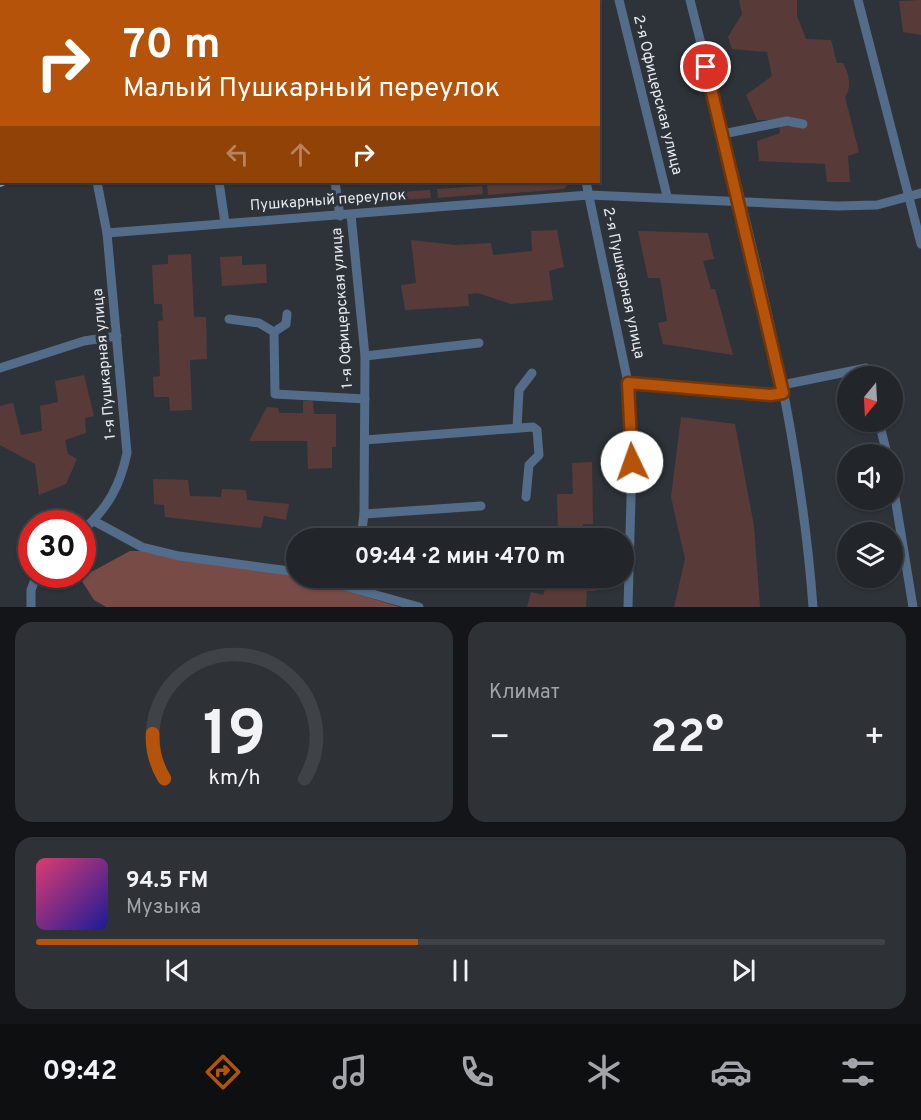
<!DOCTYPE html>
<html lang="ru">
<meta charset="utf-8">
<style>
:root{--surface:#22262b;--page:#2e3237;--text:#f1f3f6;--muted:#a2a5a9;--line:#3f4347;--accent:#b45309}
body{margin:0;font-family:Overpass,sans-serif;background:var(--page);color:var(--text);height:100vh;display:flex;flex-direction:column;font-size:22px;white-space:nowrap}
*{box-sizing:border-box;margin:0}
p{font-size:20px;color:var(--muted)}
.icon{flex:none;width:33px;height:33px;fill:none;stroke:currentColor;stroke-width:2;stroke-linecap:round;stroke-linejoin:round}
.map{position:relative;height:607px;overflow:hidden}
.side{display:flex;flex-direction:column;gap:15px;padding:15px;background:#131518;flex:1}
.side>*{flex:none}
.guide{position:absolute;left:0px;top:0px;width:600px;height:183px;box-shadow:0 2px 4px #0004,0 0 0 2px var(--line);background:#b45309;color:#fff;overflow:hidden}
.needle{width:39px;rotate:198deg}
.tools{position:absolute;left:837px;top:366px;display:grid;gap:12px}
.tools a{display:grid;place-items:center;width:66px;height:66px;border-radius:50%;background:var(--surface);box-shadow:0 2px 4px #0004,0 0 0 2px var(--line);font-size:30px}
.speed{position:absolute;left:18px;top:510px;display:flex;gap:12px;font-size:30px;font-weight:700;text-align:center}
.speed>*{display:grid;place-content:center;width:78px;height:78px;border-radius:50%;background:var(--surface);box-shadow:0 2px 4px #0004,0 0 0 2px var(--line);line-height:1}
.speed .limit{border:9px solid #d22;background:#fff;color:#111}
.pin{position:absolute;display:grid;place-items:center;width:51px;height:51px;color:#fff;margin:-26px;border:3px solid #fff;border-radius:50%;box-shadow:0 2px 6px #0007}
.me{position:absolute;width:66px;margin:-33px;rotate:357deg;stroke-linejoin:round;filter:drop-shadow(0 0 4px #0008)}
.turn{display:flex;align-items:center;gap:21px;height:126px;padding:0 24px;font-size:27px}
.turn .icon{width:78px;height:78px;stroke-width:2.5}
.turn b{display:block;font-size:42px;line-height:51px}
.lanes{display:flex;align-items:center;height:57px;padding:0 24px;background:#0003;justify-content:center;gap:30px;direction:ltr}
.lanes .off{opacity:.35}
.big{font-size:45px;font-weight:700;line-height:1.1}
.side .tile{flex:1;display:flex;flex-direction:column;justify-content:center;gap:9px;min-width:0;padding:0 21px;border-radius:18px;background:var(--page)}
.side .dial{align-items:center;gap:0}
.dial svg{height:156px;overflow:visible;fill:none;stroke:var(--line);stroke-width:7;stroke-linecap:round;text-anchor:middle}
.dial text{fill:var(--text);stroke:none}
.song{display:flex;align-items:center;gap:18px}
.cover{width:72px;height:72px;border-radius:9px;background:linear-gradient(135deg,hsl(340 70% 55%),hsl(240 70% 35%))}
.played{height:6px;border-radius:3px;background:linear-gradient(90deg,var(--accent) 45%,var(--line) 45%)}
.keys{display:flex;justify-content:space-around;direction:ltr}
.heat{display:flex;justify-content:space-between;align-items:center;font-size:33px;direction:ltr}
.side .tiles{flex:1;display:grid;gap:15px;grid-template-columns:1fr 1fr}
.tile:last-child{grid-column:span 2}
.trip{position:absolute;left:286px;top:528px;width:348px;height:60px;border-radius:30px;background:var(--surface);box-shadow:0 2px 4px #0004,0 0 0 2px var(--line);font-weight:700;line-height:60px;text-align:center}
.menu{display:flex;height:96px;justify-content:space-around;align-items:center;background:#0e0f11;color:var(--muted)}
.menu .icon{width:42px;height:42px}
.menu .current{color:var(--accent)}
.menu b{font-size:27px;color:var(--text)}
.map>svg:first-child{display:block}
</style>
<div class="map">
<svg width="921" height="607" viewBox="0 0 921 607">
<rect width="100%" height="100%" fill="#2e3339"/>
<g fill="#583b39">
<path d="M739 0H797V16L806 39 831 40 837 63H843C849 73 852 87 845 97L859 152 848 156 850 182H827L825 164 759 161 757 141 780 133 778 120H757L746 95 772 76 767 52 732 49 728 37 742 14Z"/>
<path d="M921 0V35L903 32 899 1Z"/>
<path d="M534 182H570L564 189 488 195 487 185Z"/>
<path d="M482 186 483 194 438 198 437 189Z"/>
<path d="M430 190 431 198 347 203 341 196Z"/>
<path d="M557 230 564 267 549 271 553 300 511 304 478 293 468 294 469 306 405 310 401 285 416 283 411 240 456 245 491 243 493 255 532 251 531 231Z"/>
<path d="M638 231 708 233 714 259 703 261 711 289H715L733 355 663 344 658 323 667 321 660 278H648Z"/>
<path d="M191 254 194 317H206L207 359 190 360 192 410 170 411 169 397H154L153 377 160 376 158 321 163 320 162 304H154L152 265 168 264V255Z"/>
<path d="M242 256V265L266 264 267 283 222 286 220 257Z"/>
<path d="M84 375 94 416 85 418 86 433 65 440 68 454 77 459 66 484 39 495 35 464 0 445V406L13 403 21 435 42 431 40 406 58 402 55 381Z"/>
<path d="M303 401H313L314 414H336V447H332V468L308 469 307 441H249L267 407 278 408 279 413H303Z"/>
<path d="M681 417 735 424 754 526 760 607H674L685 559 671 497Z"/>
<path d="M592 462 593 524H583V538H526V534L558 533 557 494H573L572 463Z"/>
<path d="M153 479 188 480 190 496 221 497 222 489 246 490 247 500 289 504 286 520 264 516 261 528 165 517 164 505 154 504Z"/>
<rect x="387" y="534" width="90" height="4"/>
<path d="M549 578H597L596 591H587L586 607H527L531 592 543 595Z"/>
</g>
<path fill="#784b47" d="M130 551H160L297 576 400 607H106L94 600 80 578Z"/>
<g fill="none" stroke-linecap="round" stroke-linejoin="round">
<g stroke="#526c89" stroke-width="9">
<path d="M308 0V2"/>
<path d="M541 0 542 2"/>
<path d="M619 0 667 196"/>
<path d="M690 0C740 199 798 401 813 607"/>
<path d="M858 0 921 244"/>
<path d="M723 134 787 121 803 124"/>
<path d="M219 182 225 223"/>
<path d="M335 182 340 216"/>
<path d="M586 182 628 383 632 462 628 607"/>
<path d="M351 215 365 356 364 514 361 538"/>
<path d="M107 233 589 195 837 206 877 205 921 193"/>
<path d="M229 319 259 323 274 332 275 394 365 399"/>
<path d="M274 332 286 324 287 314"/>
<path d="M365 356 479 343"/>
<path d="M0 368 84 341 117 336"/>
<path d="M628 383 771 395 783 393"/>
<path d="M782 385 866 368 868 376"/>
<path d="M879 422 887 454"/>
<path d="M517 428 519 390 532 373"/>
<path d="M365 440 533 427 537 430 539 455 529 465 526 497"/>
<path d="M892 479 913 607"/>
<path d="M364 514 481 506"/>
<path d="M94 521 142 547 179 556 297 572"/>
<path d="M82 531C108 508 120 486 127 453L107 233 97 182"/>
<path d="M316 578 419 607"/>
<path d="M31 607V590L37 574"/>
</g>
<g stroke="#6ea3de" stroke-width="12">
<path d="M56 0 57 2"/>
<path d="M0 181 2 180"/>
</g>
</g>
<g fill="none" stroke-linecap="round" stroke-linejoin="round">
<g stroke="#753606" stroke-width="15">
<path id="route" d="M632 462 628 383 771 395 783 393 706 67"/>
</g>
<use href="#route" stroke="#b45309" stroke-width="10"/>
</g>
<g text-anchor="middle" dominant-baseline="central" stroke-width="6" stroke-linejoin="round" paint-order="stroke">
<g font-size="15" fill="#e6e9ed" stroke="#2e3339">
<text transform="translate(657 95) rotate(76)">2-я Офицерская улица</text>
<text transform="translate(328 201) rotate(-4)">Пушкарный переулок</text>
<text transform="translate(623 283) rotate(78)">2-я Пушкарная улица</text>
<text transform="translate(343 308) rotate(-94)">1-я Офицерская улица</text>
<text transform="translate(105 364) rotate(-95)">1-я Пушкарная улица</text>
</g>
</g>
</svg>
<div class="tools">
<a><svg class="needle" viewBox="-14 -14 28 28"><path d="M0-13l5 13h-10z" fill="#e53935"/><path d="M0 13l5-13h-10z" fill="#a2a5a9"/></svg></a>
<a><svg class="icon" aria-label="sound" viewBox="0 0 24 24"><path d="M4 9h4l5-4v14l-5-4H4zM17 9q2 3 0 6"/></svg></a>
<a><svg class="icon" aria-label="layers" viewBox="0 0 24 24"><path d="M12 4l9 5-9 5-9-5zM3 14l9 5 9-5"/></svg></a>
</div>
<div class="speed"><div class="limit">30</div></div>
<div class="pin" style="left:706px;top:67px;background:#d93025"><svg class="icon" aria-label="arrive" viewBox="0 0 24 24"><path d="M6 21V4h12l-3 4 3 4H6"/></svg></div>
<svg class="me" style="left:632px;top:462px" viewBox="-20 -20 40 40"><circle r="19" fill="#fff"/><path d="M0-13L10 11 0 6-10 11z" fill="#b45309"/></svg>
<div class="trip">09:44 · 2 мин · 470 m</div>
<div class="guide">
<div class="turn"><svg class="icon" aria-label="right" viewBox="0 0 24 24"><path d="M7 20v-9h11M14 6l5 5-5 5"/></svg><div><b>70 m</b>Малый Пушкарный переулок</div></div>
<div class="lanes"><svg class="icon off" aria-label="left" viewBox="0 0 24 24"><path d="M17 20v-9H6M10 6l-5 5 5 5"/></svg><svg class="icon off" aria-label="ahead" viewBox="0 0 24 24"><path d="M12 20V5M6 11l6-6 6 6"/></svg><svg class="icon" aria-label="right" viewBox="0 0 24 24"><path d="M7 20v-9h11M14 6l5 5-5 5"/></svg></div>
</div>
</div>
<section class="side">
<div class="tiles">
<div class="tile dial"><svg viewBox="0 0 100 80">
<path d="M14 69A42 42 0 1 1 86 69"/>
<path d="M14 69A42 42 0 0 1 8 46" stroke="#b45309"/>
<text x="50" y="56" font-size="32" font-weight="700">19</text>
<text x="50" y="72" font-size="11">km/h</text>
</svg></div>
<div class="tile"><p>Климат</p>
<div class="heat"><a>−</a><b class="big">22°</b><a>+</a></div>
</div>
<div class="tile">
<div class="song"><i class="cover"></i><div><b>94.5 FM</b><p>Музыка</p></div></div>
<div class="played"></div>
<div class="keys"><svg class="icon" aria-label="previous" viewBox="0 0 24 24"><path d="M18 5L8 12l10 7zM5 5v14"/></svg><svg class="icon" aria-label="pause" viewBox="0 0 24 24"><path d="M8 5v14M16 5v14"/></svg><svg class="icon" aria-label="next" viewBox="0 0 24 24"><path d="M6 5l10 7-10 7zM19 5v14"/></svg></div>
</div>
</div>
</section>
<nav class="menu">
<b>09:42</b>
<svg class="icon current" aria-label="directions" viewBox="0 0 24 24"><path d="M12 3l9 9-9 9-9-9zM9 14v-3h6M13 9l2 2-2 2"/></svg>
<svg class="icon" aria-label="music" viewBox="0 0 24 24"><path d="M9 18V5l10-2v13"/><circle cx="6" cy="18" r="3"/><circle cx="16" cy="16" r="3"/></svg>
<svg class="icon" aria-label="phone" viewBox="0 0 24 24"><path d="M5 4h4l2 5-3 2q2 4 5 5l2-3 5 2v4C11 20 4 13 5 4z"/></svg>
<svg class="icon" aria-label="climate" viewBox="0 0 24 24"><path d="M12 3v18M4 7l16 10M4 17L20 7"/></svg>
<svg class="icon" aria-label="car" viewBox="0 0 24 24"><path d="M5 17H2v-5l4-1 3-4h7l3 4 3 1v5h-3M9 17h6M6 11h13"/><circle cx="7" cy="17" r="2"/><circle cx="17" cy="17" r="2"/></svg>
<svg class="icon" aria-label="filters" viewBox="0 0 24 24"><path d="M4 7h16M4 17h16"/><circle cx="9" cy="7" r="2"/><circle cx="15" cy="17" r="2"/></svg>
</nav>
